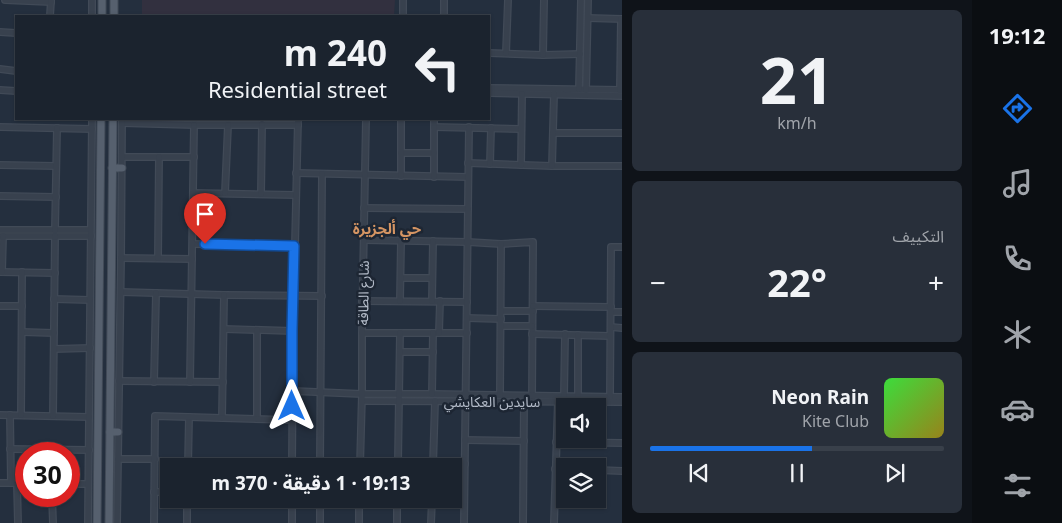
<!DOCTYPE html>
<html lang="ar">
<meta charset="utf-8">
<style>
:root{--surface:#1b232e;--page:#282f3a;--text:#f1f3f6;--muted:#a0a4aa;--line:#39404a;--accent:#1a73e8}
body{margin:0;font-family:"Noto Sans","Noto Sans Arabic",sans-serif;background:var(--page);color:var(--text);direction:rtl;height:100vh;display:flex;flex-direction:column;font-size:19px;white-space:nowrap}
*{box-sizing:border-box;margin:0}
p{font-size:16px;color:var(--muted)}
.icon{flex:none;width:28px;height:28px;fill:none;stroke:currentColor;stroke-width:2;stroke-linecap:round;stroke-linejoin:round}
.map{position:relative;flex:1;overflow:hidden;direction:ltr}
.panel{display:flex;flex-direction:column;gap:10px;padding:10px;background:#0f1319;width:350px}
.panel>*{flex:none}
.banner{position:absolute;left:15px;top:15px;width:475px;height:105px;border-radius:0px;box-shadow:0 1px 4px #0004,0 0 0 1px var(--line);direction:rtl;background:#1b232e;color:var(--text);overflow:hidden}
.controls{position:absolute;left:556px;top:398px;display:grid;gap:10px}
.controls a{display:grid;place-items:center;width:50px;height:50px;border-radius:0px;background:var(--surface);box-shadow:0 1px 4px #0004,0 0 0 1px var(--line);font-size:25px}
.speed{position:absolute;left:15px;top:442px;display:flex;gap:10px;font-size:25px;font-weight:700;text-align:center}
.speed>*{display:grid;place-content:center;width:65px;height:65px;border-radius:50%;background:var(--surface);box-shadow:0 1px 4px #0004,0 0 0 1px var(--line);line-height:1}
.speed .limit{border:8px solid #d22;background:#fff;color:#111}
.pin{position:absolute;display:grid;place-items:center;width:42px;height:42px;color:#fff;margin:-51px -21px;border-radius:50% 50% 50% 0;rotate:-45deg;box-shadow:0 0 5px #0007}
.pin .icon{rotate:45deg}
.me{position:absolute;width:55px;margin:-28px;rotate:0deg;stroke-linejoin:round;filter:drop-shadow(0 0 4px #0008)}
.turn{display:flex;align-items:center;gap:18px;height:105px;padding:0 20px;font-size:22px}
.turn .icon{width:65px;height:65px;stroke-width:2.5}
.turn b{display:block;font-size:35px;line-height:42px}
.big{font-size:38px;font-weight:700;line-height:1.1}
.panel .widget{flex:1;display:flex;flex-direction:column;justify-content:center;gap:8px;min-width:0;padding:0 18px;border-radius:8px;background:var(--page)}
.panel .dial{align-items:center;gap:0}
.dial b{font-size:65px;line-height:1}
.song{display:flex;align-items:center;gap:15px}
.cover{width:60px;height:60px;border-radius:8px;background:linear-gradient(135deg,hsl(120 70% 55%),hsl(50 70% 35%))}
.played{height:5px;border-radius:2px;background:linear-gradient(90deg,var(--accent) 55%,var(--line) 55%)}
.keys{display:flex;justify-content:space-around;direction:ltr}
.heat{display:flex;justify-content:space-between;align-items:center;font-size:28px;direction:ltr}
.trip{position:absolute;left:160px;top:458px;width:302px;height:50px;border-radius:0px;background:var(--surface);box-shadow:0 1px 4px #0004,0 0 0 1px var(--line);font-weight:700;line-height:50px;text-align:center;direction:rtl}
main{display:flex;flex:1;min-height:0}
.tabs{display:flex;flex-direction:column;width:90px;justify-content:space-around;align-items:center;background:#0b0e12;color:var(--muted)}
.tabs .icon{width:35px;height:35px}
.tabs .on{color:var(--accent)}
.tabs b{font-size:22px;color:var(--text)}
.map>svg:first-child{display:block}
</style>
<main>
<nav class="tabs">
<b>19:12</b>
<svg class="icon on" aria-label="directions" viewBox="0 0 24 24"><path d="M12 3l9 9-9 9-9-9zM9 14v-3h6M13 9l2 2-2 2"/></svg>
<svg class="icon" aria-label="music" viewBox="0 0 24 24"><path d="M9 18V5l10-2v13"/><circle cx="6" cy="18" r="3"/><circle cx="16" cy="16" r="3"/></svg>
<svg class="icon" aria-label="phone" viewBox="0 0 24 24"><path d="M5 4h4l2 5-3 2q2 4 5 5l2-3 5 2v4C11 20 4 13 5 4z"/></svg>
<svg class="icon" aria-label="climate" viewBox="0 0 24 24"><path d="M12 3v18M4 7l16 10M4 17L20 7"/></svg>
<svg class="icon" aria-label="car" viewBox="0 0 24 24"><path d="M5 17H2v-5l4-1 3-4h7l3 4 3 1v5h-3M9 17h6M6 11h13"/><circle cx="7" cy="17" r="2"/><circle cx="17" cy="17" r="2"/></svg>
<svg class="icon" aria-label="filters" viewBox="0 0 24 24"><path d="M4 7h16M4 17h16"/><circle cx="9" cy="7" r="2"/><circle cx="15" cy="17" r="2"/></svg>
</nav>
<section class="panel">
<div class="widget dial"><b>21</b><p>km/h</p></div>
<div class="widget"><p>التكييف</p>
<div class="heat"><a>−</a><b class="big">22°</b><a>+</a></div>
</div>
<div class="widget">
<div class="song"><i class="cover"></i><div><b>Neon Rain</b><p>Kite Club</p></div></div>
<div class="played"></div>
<div class="keys"><svg class="icon" aria-label="previous" viewBox="0 0 24 24"><path d="M18 5L8 12l10 7zM5 5v14"/></svg><svg class="icon" aria-label="pause" viewBox="0 0 24 24"><path d="M8 5v14M16 5v14"/></svg><svg class="icon" aria-label="next" viewBox="0 0 24 24"><path d="M6 5l10 7-10 7zM19 5v14"/></svg></div>
</div>
</section>
<div class="map">
<svg width="622" height="523" viewBox="0 0 622 523">
<rect width="100%" height="100%" fill="#242f3e"/>
<path fill="#32303f" d="M142 0H395L394 16H142Z"/>
<g fill="none" stroke-linecap="round" stroke-linejoin="round">
<g stroke="#414a57" stroke-width="8">
<g id="minor">
<path d="M5 0 51 2"/>
<path d="M92 0V16"/>
<path d="M50 16 51 0"/>
<path d="M403 16V0"/>
<path d="M444 16V0"/>
<path d="M588 18 622 19"/>
<path d="M0 32 16 33"/>
<path d="M489 53 543 55 580 54"/>
<path d="M506 53 508 0"/>
<path d="M543 55 544 0"/>
<path d="M0 69 16 71"/>
<path d="M489 88 622 90"/>
<path d="M579 89 581 0"/>
<path d="M0 90 16 91"/>
<path d="M586 90 588 0"/>
<path d="M620 90 621 19"/>
<path d="M489 93 622 96"/>
<path d="M122 123 194 125H298"/>
<path d="M0 127 92 129"/>
<path d="M434 127 521 129"/>
<path d="M553 133H622"/>
<path d="M401 153H434"/>
<path d="M122 157H194"/>
<path d="M468 163 552 166H622"/>
<path d="M490 164 491 128"/>
<path d="M0 165 56 166"/>
<path d="M521 165 522 94"/>
<path d="M552 166 554 94"/>
<path d="M296 173 468 177"/>
<path d="M401 176V119"/>
<path d="M434 177V119"/>
<path d="M193 193 296 195"/>
<path d="M225 193 228 125"/>
<path d="M261 194 262 124"/>
<path d="M0 196 56 197"/>
<path d="M364 208 468 209"/>
<path d="M0 230H90"/>
<path d="M55 230 57 128"/>
<path d="M0 236H91"/>
<path d="M364 240 468 242 501 244 533 242 532 401"/>
<path d="M193 244 295 246"/>
<path d="M121 258 192 259"/>
<path d="M158 258 159 157"/>
<path d="M0 272 55 273"/>
<path d="M2 272 3 236"/>
<path d="M401 278H432"/>
<path d="M121 292 224 295 322 296"/>
<path d="M54 299 90 300"/>
<path d="M362 301 467 302"/>
<path d="M400 301 401 241"/>
<path d="M432 301 433 241"/>
<path d="M0 306H22"/>
<path d="M533 306 611 307"/>
<path d="M501 311H533"/>
<path d="M611 312H622"/>
<path d="M467 318 501 319"/>
<path d="M501 326H532"/>
<path d="M611 327 622 328"/>
<path d="M224 329 293 331"/>
<path d="M22 332 54 333"/>
<path d="M362 333H467"/>
<path d="M439 333 440 301"/>
<path d="M532 334 610 336"/>
<path d="M54 349 90 348"/>
<path d="M400 352H433"/>
<path d="M119 381 223 382"/>
<path d="M154 382 156 293"/>
<path d="M190 382 194 125"/>
<path d="M293 391 362 394H432L622 397"/>
<path d="M432 394 433 333"/>
<path d="M500 395 501 244"/>
<path d="M564 396 565 334"/>
<path d="M578 397V335"/>
<path d="M610 397 611 247H622"/>
<path d="M362 401 622 402"/>
<path d="M0 415 89 417"/>
<path d="M10 415 11 483"/>
<path d="M21 415 22 272"/>
<path d="M53 416 55 236"/>
<path d="M222 418 224 295"/>
<path d="M257 419V330"/>
<path d="M465 440 524 441"/>
<path d="M556 442 622 443"/>
<path d="M10 449 89 450"/>
<path d="M118 459H155"/>
<path d="M360 462 465 464"/>
<path d="M398 462 400 333"/>
<path d="M188 466 189 417"/>
<path d="M292 466 293 331 298 119"/>
<path d="M320 466 322 174"/>
<path d="M360 466 362 394V333L366 119"/>
<path d="M433 466 435 401"/>
<path d="M555 469H565"/>
<path d="M598 470 622 471"/>
<path d="M0 483H26"/>
<path d="M17 483 18 523"/>
<path d="M69 484H88"/>
<path d="M154 492H169"/>
<path d="M52 496 53 523"/>
<path d="M88 523 92 119"/>
<path d="M117 523 121 258 122 119"/>
<path d="M154 523 155 416 292 420"/>
<path d="M187 523V499"/>
<path d="M292 523V499"/>
<path d="M320 523V499"/>
<path d="M359 523V499"/>
<path d="M397 523V499"/>
<path d="M431 523 432 499"/>
<path d="M464 523 469 127"/>
<path d="M523 523 524 401"/>
<path d="M554 523 558 401"/>
</g>
</g>
<g stroke="#414a57" stroke-width="9">
<g id="major">
<path d="M102 16V0"/>
<path d="M114 16V0"/>
<path d="M112 168H122"/>
<path d="M110 432H118"/>
<path d="M97 523 101 119"/>
<path d="M109 523 113 119"/>
</g>
</g>
<use href="#minor" stroke="#38414e" stroke-width="5.5"/>
<use href="#major" stroke="#56606e" stroke-width="7"/>
</g>
<g fill="none" stroke-linecap="round" stroke-linejoin="round">
<g stroke="#114b97" stroke-width="12">
<path id="route" d="M205 244 294 246 292 331V406"/>
</g>
<use href="#route" stroke="#1a73e8" stroke-width="9"/>
</g>
<g text-anchor="middle" dominant-baseline="central" stroke-width="5" stroke-linejoin="round" paint-order="stroke">
<g font-size="14" fill="#b4bcc9" stroke="#1d2633">
<text transform="translate(363 293) rotate(-89)">شارع الطاقة</text>
<text x="492" y="401">سايدين العكايشي</text>
</g>
<g font-size="15" font-weight="bold" fill="#d59563" stroke="#1d2633">
<text x="387" y="228">حي ألجزيرة</text>
</g>
</g>
</svg>
<div class="controls">
<a><svg class="icon" aria-label="sound" viewBox="0 0 24 24"><path d="M4 9h4l5-4v14l-5-4H4zM17 9q2 3 0 6"/></svg></a>
<a><svg class="icon" aria-label="layers" viewBox="0 0 24 24"><path d="M12 4l9 5-9 5-9-5zM3 14l9 5 9-5"/></svg></a>
</div>
<div class="speed"><div class="limit">30</div></div>
<div class="pin" style="left:205px;top:244px;background:#d93025"><svg class="icon" aria-label="arrive" viewBox="0 0 24 24"><path d="M6 21V4h12l-3 4 3 4H6"/></svg></div>
<svg class="me" style="left:292px;top:406px" viewBox="-20 -20 40 40"><path d="M0-17L14 15 0 8-14 15z" fill="#1a73e8" stroke="#fff" stroke-width="4"/></svg>
<div class="trip">19:13 · 1 دقيقة · 370 m</div>
<div class="banner">
<div class="turn"><svg class="icon" aria-label="left" viewBox="0 0 24 24"><path d="M17 20v-9H6M10 6l-5 5 5 5"/></svg><div><b>240 m</b>Residential street</div></div>
</div>
</div>
</main>
